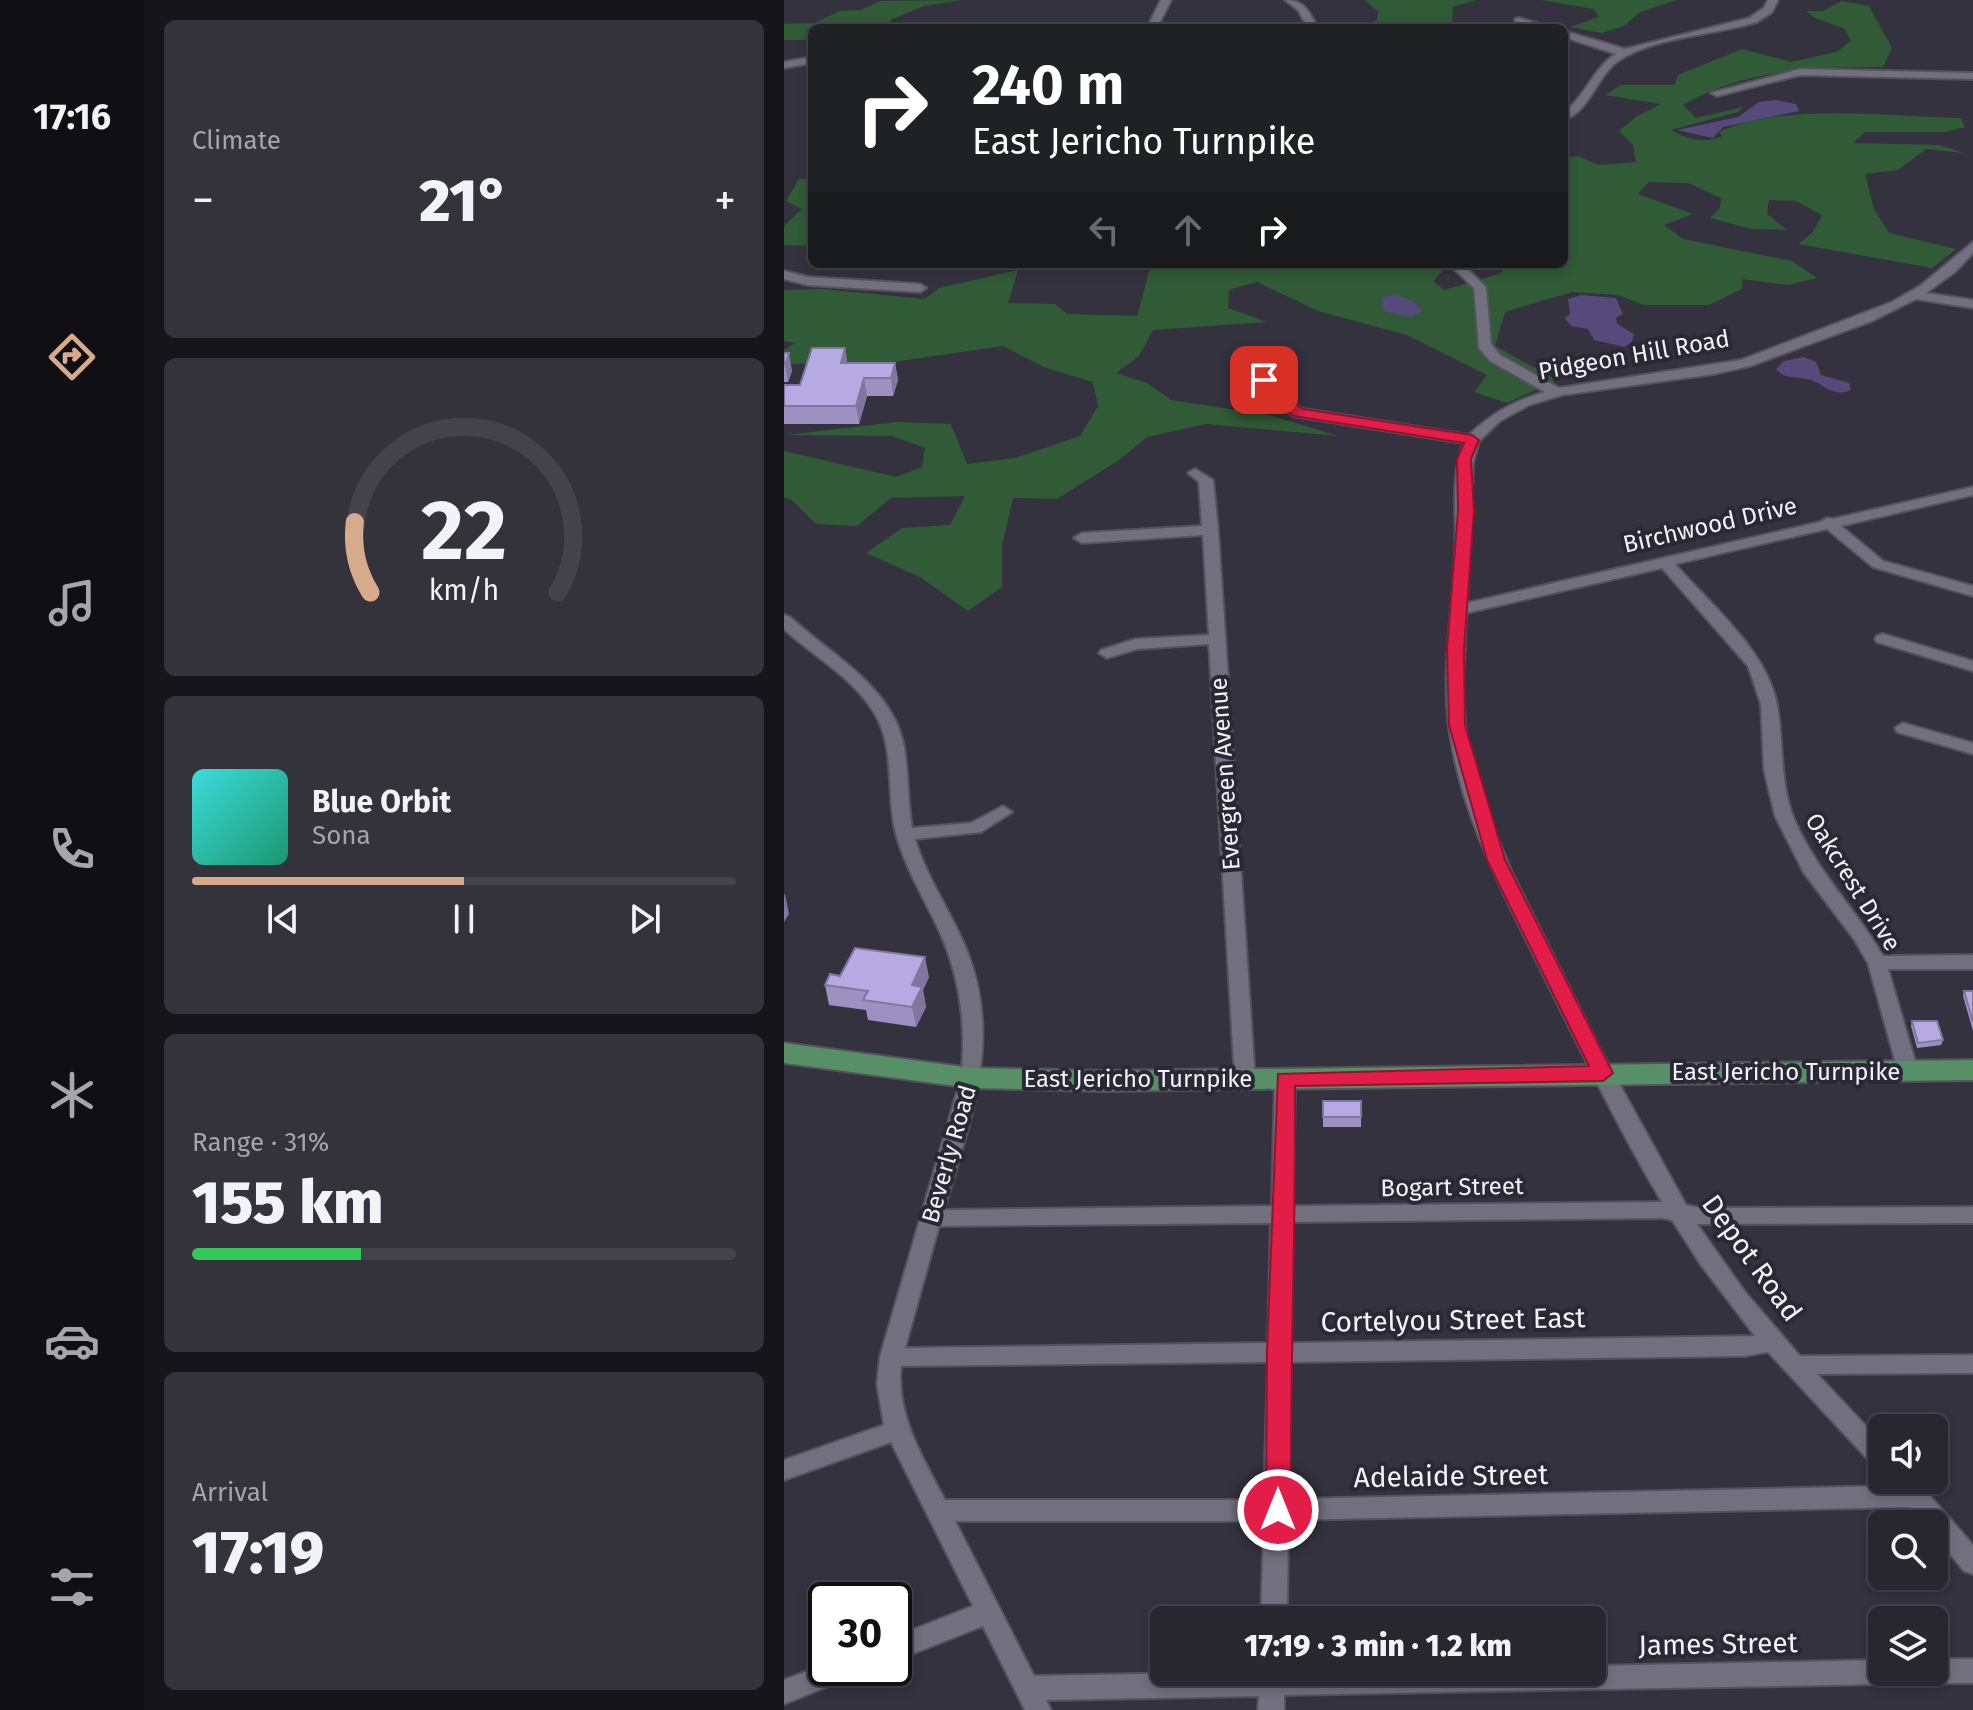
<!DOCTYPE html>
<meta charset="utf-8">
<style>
:root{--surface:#28262f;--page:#34323b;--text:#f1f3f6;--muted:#a5a5aa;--line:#44434b;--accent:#d6ab8b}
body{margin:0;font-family:"Fira Sans",sans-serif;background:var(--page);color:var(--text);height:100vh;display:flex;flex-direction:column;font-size:30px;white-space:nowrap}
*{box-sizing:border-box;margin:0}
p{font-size:26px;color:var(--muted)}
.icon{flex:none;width:44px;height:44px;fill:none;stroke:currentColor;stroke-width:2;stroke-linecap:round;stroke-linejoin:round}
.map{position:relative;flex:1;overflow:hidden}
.details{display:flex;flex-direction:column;gap:20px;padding:20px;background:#16151a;width:640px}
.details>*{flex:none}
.hud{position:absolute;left:24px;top:24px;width:760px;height:244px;border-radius:12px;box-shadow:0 4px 12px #0003,0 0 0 2px var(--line);background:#202124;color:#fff;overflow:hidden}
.buttons{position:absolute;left:1084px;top:1414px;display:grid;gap:16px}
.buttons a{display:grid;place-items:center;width:80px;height:80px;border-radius:12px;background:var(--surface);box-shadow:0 4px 12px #0003,0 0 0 2px var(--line);font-size:40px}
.speed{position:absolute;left:24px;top:1582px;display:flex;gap:16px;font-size:40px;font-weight:700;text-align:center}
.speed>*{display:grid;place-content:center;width:104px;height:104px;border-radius:50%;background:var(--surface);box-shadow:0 4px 12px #0003,0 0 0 2px var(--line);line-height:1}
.speed .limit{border:4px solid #111;border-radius:12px;background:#fff;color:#111}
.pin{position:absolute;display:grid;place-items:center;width:68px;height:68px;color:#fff;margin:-34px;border-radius:16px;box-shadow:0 4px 12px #0006}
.me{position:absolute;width:88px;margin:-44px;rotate:0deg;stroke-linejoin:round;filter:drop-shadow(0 0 6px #0008)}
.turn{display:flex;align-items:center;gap:28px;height:168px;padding:0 32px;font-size:36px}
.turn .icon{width:104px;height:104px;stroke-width:2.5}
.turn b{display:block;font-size:56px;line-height:68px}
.lanes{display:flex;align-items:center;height:76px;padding:0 32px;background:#0003;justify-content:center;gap:40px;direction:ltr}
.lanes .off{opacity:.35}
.big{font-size:60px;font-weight:800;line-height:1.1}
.details .widget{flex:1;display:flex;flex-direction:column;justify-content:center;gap:12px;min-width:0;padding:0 28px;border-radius:12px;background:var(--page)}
.details .dial{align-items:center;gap:0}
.dial svg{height:208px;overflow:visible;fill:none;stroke:var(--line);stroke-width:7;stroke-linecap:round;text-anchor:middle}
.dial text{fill:var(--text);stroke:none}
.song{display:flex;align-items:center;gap:24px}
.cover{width:96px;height:96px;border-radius:12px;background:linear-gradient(135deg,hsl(180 70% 55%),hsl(160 70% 35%))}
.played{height:8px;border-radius:4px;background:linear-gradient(90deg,var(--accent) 50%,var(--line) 50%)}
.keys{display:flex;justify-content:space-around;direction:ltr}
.heat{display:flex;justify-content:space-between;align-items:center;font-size:44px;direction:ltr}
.charge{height:12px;border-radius:6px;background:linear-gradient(90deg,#34c759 31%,var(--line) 0)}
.trip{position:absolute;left:366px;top:1606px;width:456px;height:80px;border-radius:12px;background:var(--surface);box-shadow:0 4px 12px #0003,0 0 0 2px var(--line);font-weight:800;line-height:80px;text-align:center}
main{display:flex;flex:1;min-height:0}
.tab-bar{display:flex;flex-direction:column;width:144px;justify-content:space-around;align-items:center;background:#100f13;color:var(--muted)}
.tab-bar .icon{width:56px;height:56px}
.tab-bar .on{color:var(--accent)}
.tab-bar b{font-size:36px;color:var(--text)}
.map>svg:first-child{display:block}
</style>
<main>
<nav class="tab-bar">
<b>17:16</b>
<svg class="icon on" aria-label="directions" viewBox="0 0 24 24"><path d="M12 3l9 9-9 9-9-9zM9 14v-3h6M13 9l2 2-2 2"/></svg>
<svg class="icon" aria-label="music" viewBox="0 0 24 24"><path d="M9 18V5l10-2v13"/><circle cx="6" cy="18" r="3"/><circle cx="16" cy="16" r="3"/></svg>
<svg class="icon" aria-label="phone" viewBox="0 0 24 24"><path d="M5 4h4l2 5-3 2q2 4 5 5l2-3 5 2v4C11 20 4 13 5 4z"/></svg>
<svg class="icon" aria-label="climate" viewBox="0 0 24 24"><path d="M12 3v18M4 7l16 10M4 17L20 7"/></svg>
<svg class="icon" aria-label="car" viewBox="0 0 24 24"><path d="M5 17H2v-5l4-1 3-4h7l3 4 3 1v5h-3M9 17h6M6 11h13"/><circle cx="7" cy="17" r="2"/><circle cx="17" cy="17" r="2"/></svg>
<svg class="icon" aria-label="filters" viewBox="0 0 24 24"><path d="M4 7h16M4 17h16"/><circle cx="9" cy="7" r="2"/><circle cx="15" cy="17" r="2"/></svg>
</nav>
<section class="details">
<div class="widget"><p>Climate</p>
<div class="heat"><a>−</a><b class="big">21°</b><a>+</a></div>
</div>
<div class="widget dial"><svg viewBox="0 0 100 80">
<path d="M14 69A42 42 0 1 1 86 69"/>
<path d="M14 69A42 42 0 0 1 8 42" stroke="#d6ab8b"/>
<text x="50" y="56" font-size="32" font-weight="700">22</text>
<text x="50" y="72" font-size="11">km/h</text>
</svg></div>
<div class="widget">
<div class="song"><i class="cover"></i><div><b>Blue Orbit</b><p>Sona</p></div></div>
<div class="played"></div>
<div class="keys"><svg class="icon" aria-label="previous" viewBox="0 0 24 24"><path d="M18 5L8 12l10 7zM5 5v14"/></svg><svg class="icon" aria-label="pause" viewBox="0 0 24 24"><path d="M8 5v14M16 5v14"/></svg><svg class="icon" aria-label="next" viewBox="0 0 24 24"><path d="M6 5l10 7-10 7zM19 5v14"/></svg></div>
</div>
<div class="widget"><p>Range · 31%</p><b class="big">155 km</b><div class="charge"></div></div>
<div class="widget"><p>Arrival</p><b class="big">17:19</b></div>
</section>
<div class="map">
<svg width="1189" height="1710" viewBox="0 0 1189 1710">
<rect width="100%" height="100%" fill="#35323f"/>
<g fill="#305b36">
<path d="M178 0 140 6 106 20 110 28H28V40H0V24L30 23 56 11 77 10 96 1Z"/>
<path d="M581 0H692L669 7 668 28H582L593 20 594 11Z"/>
<path d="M757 0H893L856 12 840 26 818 33 786 27 815 17 810 9Z"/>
<path d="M1058 1 1085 6 1108 48 1099 67C1029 67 962 69 899 105L912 118 959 107 954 112 887 130C901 139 923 144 938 136L935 132C1000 102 1105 117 1177 118L1181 127 1161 132H1081L1069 143 1155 145 1180 153 1142 149 1114 170 1081 174 1090 209 1105 233 1172 249 1148 268 1014 244 1028 233 1038 215 1012 201 985 200 983 214 1003 230 967 229 926 218 936 208 937 198 904 183 865 182 854 194 909 214 880 225 899 239 1008 261 1033 278 1004 285 958 279V289L925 305H860L834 295 788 292 721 312 711 346 773 380 723 403 690 392 703 375 623 335 534 311 473 282 445 290 444 308 483 322 369 330 355 356 332 373 363 383 387 400 485 415 554 436 422 424 363 437 335 460 273 499 229 498 218 545V587L184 611 136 577 82 553 118 528 166 525 181 496 107 498 73 526 32 524 7 499 0 498V451L112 477 138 467 141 448 108 436 2 435 113 422 167 424 183 464 231 458 296 436 314 406 309 382 262 368 219 346 109 362 0 364V350L11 343 0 341V290L39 289 141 299 155 288 234 270 224 303 271 304 283 314 353 316 366 268 192 264H654L658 272 649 281 660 290 715 274 726 264H780V158L794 156 815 165 852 162 849 145 835 131 852 117 877 104 821 95 837 85H891L894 75 958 49 1007 62 1052 52 1067 41 1061 29 1031 18 1022 11H1039Z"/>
<path d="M15 179H28V246L0 245V226L18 209 2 201Z"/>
</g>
<g fill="#554a7a">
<path d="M992 100 1012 104 1015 111 939 127 929 138 893 130 954 117 975 102Z"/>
<path d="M612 295 628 300 639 311 627 317 599 311 598 297Z"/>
<path d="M797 295 832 298 839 314 832 318 833 324 850 334 848 342 841 347 810 340 804 329 787 326 781 318 786 314 784 299Z"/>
<path d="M1020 357 1032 362 1037 375 1065 383 1067 390C1047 399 1040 382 1023 379 1009 376 1002 380 992 369L1000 361Z"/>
</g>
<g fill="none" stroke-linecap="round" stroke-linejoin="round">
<g stroke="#54525d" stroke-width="4">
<g id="minor">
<path d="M377 0H387L373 28H363Z"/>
<path d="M501 0C521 0 525 12 534 28H524L514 10Z"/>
<path d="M984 0H994L988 12 973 22C931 35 869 37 834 61 812 77 807 110 780 120V112C802 96 809 68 832 54L780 37V31L841 49 965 18 980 8Z"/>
<path d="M735 18 763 26 764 28H748L731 23V19Z"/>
<path d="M28 57V63L0 68V62Z"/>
<path d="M1016 69 1189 73V79L1016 75 933 96 927 93Z"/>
<path d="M1189 242V253L1171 272 1142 293 1189 300V308L1132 299 1088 321 966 366 930 374 778 395 745 405 716 421 695 441 689 463 683 603 1036 522 1043 518 1048 519 1189 487V495L1057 526 1099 561 1189 586V596L1089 567 1043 529 891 564C926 604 984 652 993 705 1000 743 995 782 1010 819 1033 872 1071 908 1099 956L1189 955V969H1104L1134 1071 1131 1076H1117L1114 1071 1084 963 1070 939 1020 873 991 816 980 769 977 704 964 666 878 568 682 613 679 684 681 725 686 756 704 816 729 875 815 1047 902 1205 917 1208 1189 1207V1223L913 1224 961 1292 1016 1356 1189 1355V1373L1033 1374 1098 1443V1469L1090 1466 984 1352 960 1356 507 1362 504 1499 1108 1486 1105 1480H1132L1189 1545V1574L1180 1571 1150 1535V1524H1140L1125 1507 504 1520 503 1620H477L480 1521H171L250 1676 459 1672H808V1666L1098 1660V1672H1112L1108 1680 1099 1684 500 1695V1710H474L475 1696 262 1700 267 1710H241L199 1626 110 1661V1637L189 1606 107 1442 0 1480V1460L100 1425 93 1384 96 1357 177 1078C183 1024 176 973 152 924 137 893 119 863 111 830 102 790 112 746 89 711 68 677 29 656 0 629V615L6 617C46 654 106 685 119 742 125 770 123 799 128 828L187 823 219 806 228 812 197 832 131 839C143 879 168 913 183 951 219 1042 185 1122 160 1210L488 1206 491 1079 494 1074H508L511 1079 509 1206 878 1202C833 1127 796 1048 757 970 719 892 676 814 665 727 658 670 668 614 671 558 674 521 665 477 680 443L510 416C483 402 474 383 471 353L473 350H483C494 380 485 392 519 409L685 435C708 413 730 401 761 392L706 361 695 348 690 288 665 264H678L702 287 707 344 716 355 775 388 957 360 1108 302 1136 286ZM878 1218 888 1220 917 1265 971 1336 507 1343 509 1222ZM487 1223 484 1343 121 1348 155 1226ZM484 1362 480 1500H161C139 1458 112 1416 117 1366Z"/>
<path d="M0 271 24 277 136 284 142 288 136 292 24 285 0 279Z"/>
<path d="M411 469 429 480 434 530 471 1080 468 1085H454L451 1080 425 644 353 649 323 658 315 653 317 650 352 639 425 635 419 535 298 543 290 538 298 533 418 526 415 482 404 473Z"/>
<path d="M1099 634 1189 661V671L1093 642 1091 639 1093 636Z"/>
<path d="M1119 723 1189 743V754L1113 732 1111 728Z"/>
<path d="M1150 1659H1189V1683H1150L1141 1679 1138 1672H1150Z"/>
<path d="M42 1664V1668H74L70 1676 0 1704V1680Z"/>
</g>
</g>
<g stroke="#54525d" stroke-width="4">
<path id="major" d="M0 1043 187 1068 319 1071 1189 1060V1080L319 1091 187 1088 0 1063Z"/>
</g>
<use href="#minor" fill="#72707f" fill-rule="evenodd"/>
<use href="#major" fill="#578f66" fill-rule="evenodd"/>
</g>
<g fill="#9c92c2">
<path d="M0 353 8 371 4 382H0Z"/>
<path d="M64 363H111L114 380 109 396H83L75 424H0V385H16Z"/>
<path d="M56 976 145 977 139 990 142 1007 132 1027 84 1020 82 1010 45 1005 41 985Z"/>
<path d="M1180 991H1189V1031L1179 996Z"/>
<path d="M1128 1021 1159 1040 1157 1045 1133 1048 1127 1026Z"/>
<rect x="539" y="1101" width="38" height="26"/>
</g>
<g fill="#7f779e">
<path d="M61 348 64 366 57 363Z"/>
<path d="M5 353 8 371 4 382 1 365Z"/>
<path d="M111 363 114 380 109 396 107 378Z"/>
<path d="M80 378 83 396 75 424 72 406Z"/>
<path d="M1 894 5 914 0 922V895Z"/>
<path d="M141 957 145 977 139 990 142 1007 132 1027 128 1007V985Z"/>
</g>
<g fill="#b5aae1" stroke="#7f779e" stroke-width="2">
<path d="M28 348H61L57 363H111L107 378H80L72 406H0V385H16Z"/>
<path d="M0 353H5L1 365H0Z"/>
<path d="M71 948 141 957 128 985 138 987 128 1007 79 1000 84 991 41 985 46 974 56 976Z"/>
<path d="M1180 991H1189V1022Z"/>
<path d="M1128 1021H1153L1159 1040 1134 1043Z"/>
<rect x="539" y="1101" width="38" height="16"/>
</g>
<path fill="#e11d48" stroke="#92132f" stroke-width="2" d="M480 376 485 377 493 392 519 409 688 435 695 440 687 459 690 511 680 649 681 725 721 860 829 1073 819 1081 511 1086C512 1228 506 1368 507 1510L503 1517 494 1520 486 1517 482 1510 483 1352 494 1074 805 1066 703 860 665 725 663 649 674 511 673 459 680 443 510 416 482 398 473 380Z"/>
<g text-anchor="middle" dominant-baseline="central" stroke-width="8" stroke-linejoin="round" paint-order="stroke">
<g font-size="24" fill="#f2f0f9" stroke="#2b2835">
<text transform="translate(850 355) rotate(-10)">Pidgeon Hill Road</text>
<text transform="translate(926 525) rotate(-13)">Birchwood Drive</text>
<text transform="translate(441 774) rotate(-94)">Evergreen Avenue</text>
<text transform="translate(1069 882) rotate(58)">Oakcrest Drive</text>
<text x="1002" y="1072">East Jericho Turnpike</text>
<text x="354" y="1079">East Jericho Turnpike</text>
<text transform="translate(165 1154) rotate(-74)">Beverly Road</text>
<text transform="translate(668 1187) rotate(-1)">Bogart Street</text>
</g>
<g font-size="28" fill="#f2f0f9" stroke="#2b2835">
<text transform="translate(968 1258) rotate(54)">Depot Road</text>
<text transform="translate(669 1320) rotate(-1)">Cortelyou Street East</text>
<text transform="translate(667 1476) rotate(-1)">Adelaide Street</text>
<text transform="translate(934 1644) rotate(-1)">James Street</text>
</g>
</g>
</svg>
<div class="buttons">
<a><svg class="icon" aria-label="sound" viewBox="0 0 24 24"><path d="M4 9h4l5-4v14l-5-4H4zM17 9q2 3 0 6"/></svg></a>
<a><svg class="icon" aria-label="search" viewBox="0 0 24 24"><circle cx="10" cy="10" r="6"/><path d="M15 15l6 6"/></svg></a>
<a><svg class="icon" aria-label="layers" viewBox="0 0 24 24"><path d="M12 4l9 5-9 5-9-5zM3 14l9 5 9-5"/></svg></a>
</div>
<div class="speed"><div class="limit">30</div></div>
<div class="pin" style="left:480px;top:380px;background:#d93025"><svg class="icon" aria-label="arrive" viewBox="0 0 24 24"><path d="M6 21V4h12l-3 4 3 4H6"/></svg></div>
<svg class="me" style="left:494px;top:1510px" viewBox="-20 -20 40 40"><circle r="17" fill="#e11d48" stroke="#fff" stroke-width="3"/><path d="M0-11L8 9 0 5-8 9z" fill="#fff"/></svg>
<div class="trip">17:19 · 3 min · 1.2 km</div>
<div class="hud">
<div class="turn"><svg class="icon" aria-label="right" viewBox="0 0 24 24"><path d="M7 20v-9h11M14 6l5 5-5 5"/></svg><div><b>240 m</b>East Jericho Turnpike</div></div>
<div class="lanes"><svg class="icon off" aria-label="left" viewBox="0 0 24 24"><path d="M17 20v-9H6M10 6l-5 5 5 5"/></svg><svg class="icon off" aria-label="ahead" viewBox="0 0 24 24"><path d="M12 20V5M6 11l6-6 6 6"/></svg><svg class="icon" aria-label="right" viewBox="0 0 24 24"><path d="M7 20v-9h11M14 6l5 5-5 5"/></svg></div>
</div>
</div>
</main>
